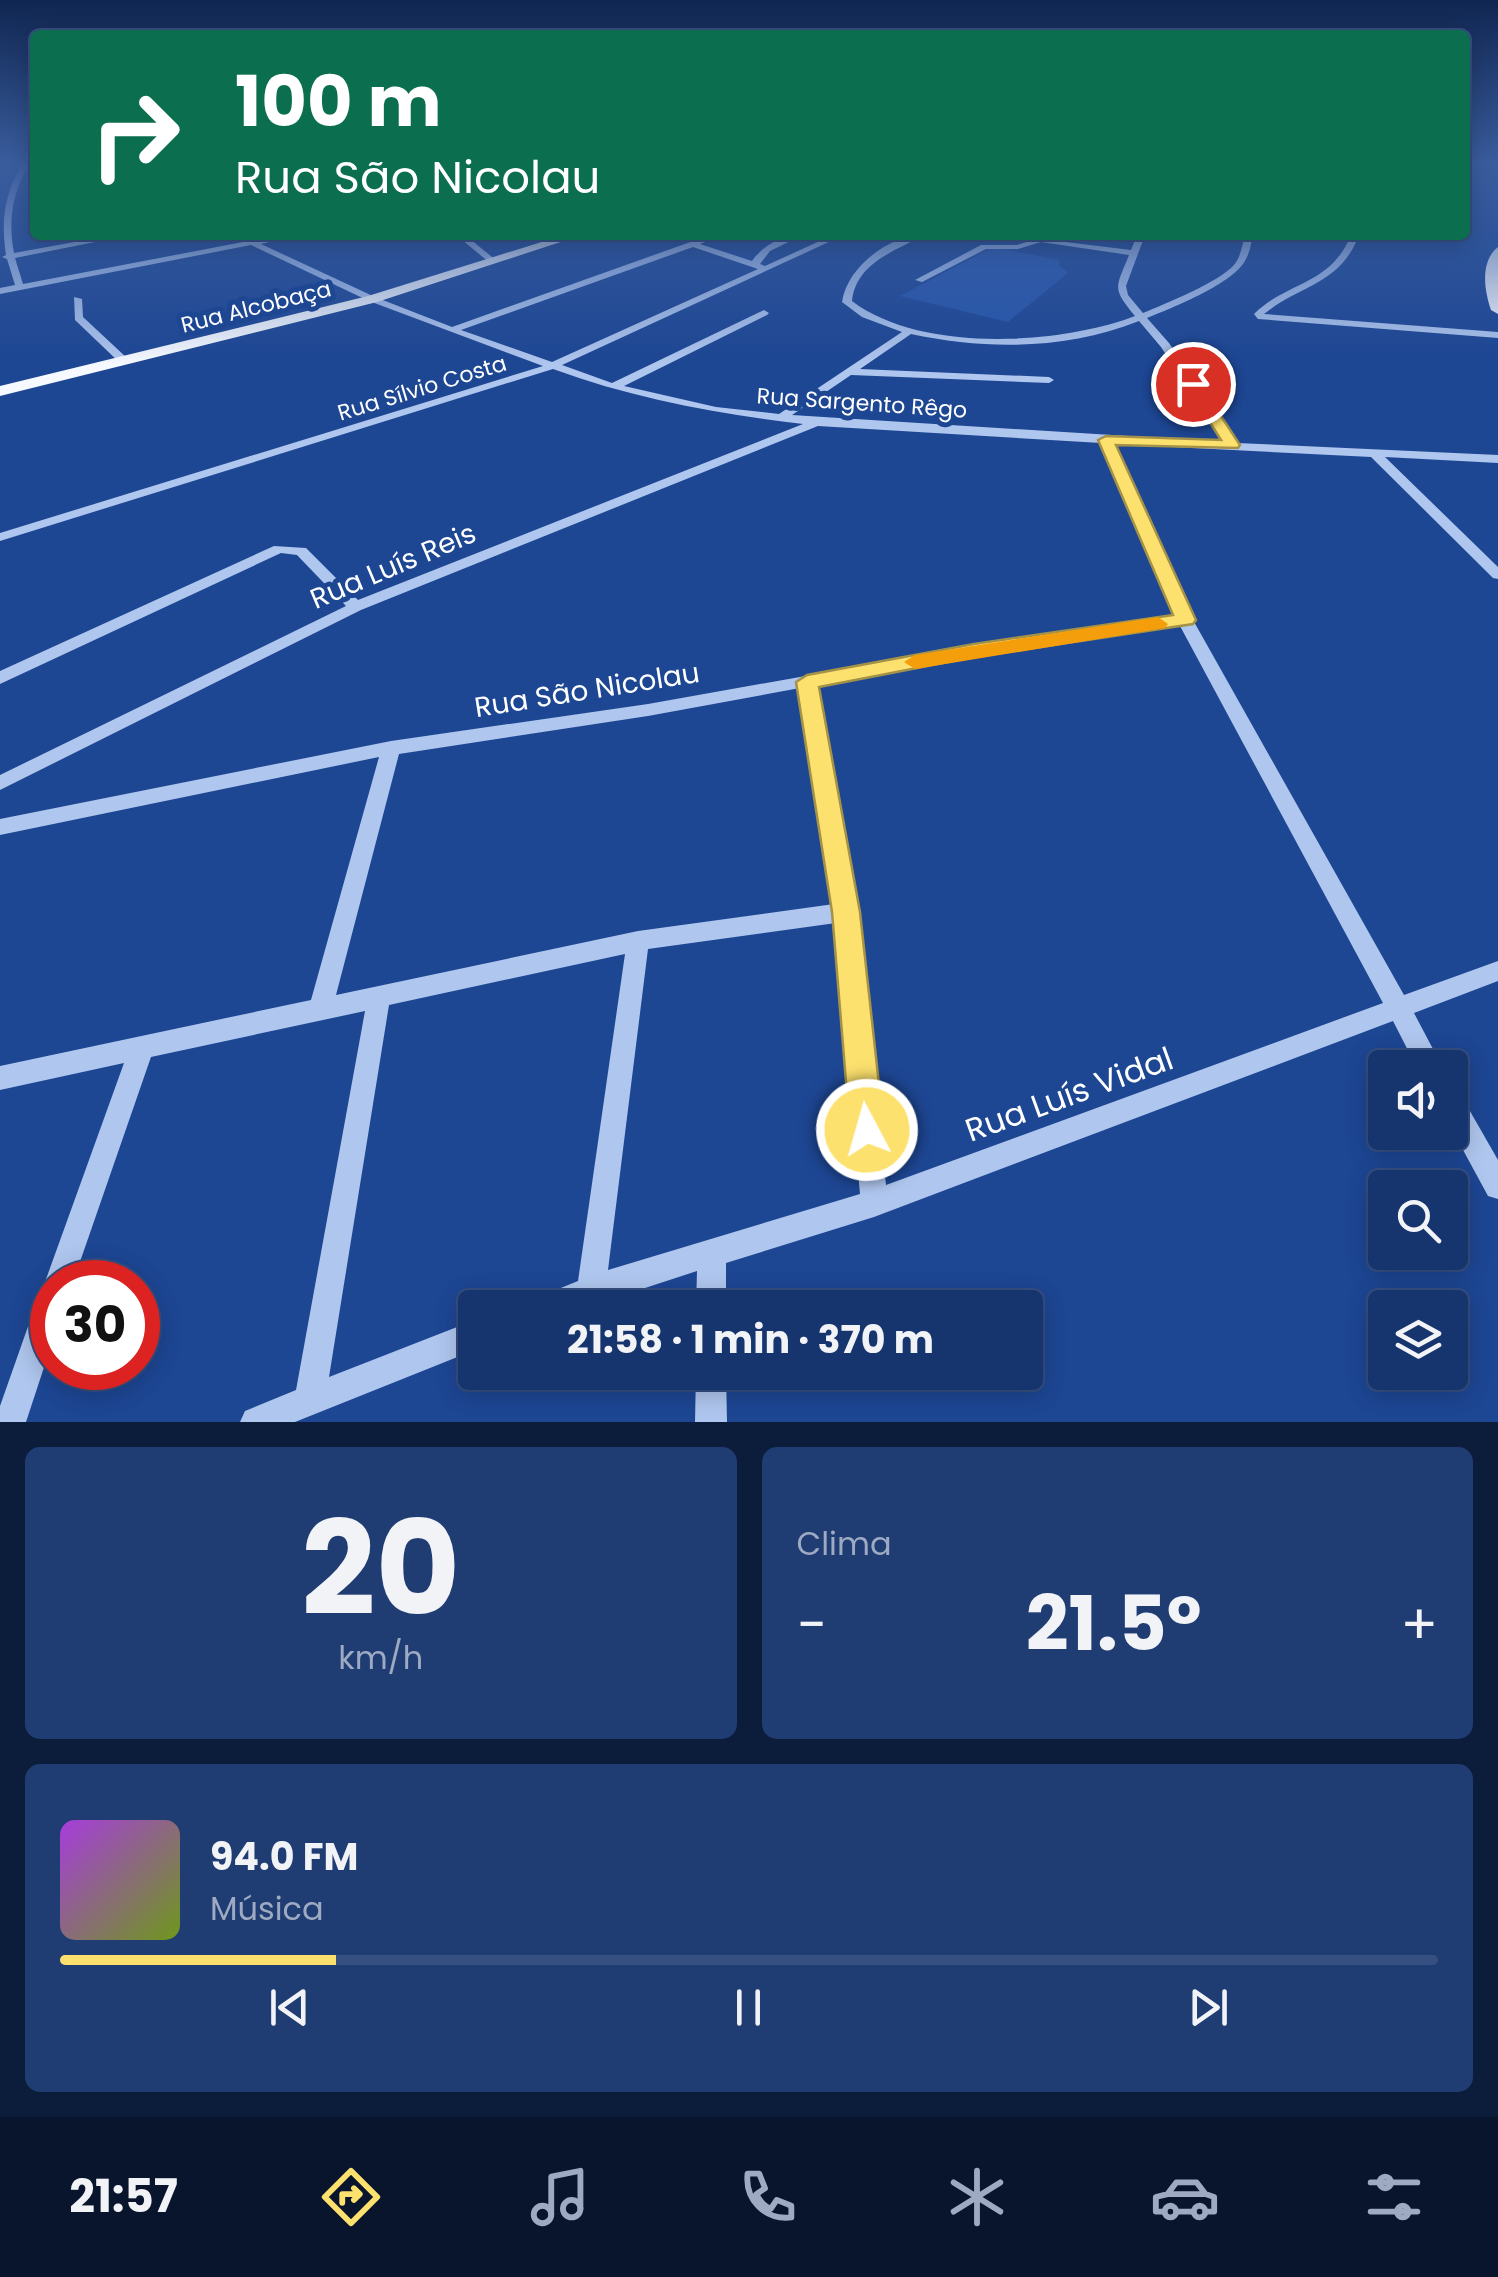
<!DOCTYPE html>
<html lang="pt">
<meta charset="utf-8">
<style>
:root{--surface:#16346e;--page:#1f3c73;--text:#f1f3f6;--muted:#9eaac2;--line:#354f81;--accent:#fde16e}
body{margin:0;font-family:Poppins,sans-serif;background:var(--page);color:var(--text);height:100vh;display:flex;flex-direction:column;font-size:38px;white-space:nowrap}
*{box-sizing:border-box;margin:0}
p{font-size:32px;color:var(--muted)}
.icon{flex:none;width:55px;height:55px;fill:none;stroke:currentColor;stroke-width:2;stroke-linecap:round;stroke-linejoin:round}
.map{position:relative;height:1422px;overflow:hidden}
.details{display:flex;flex-direction:column;gap:25px;padding:25px;background:#0c1d3c;flex:1}
.details>*{flex:none}
.top-card{position:absolute;left:30px;top:30px;width:1440px;height:210px;border-radius:10px;box-shadow:0 5px 25px #0003,0 0 0 2px var(--line);background:#0b6e4f;color:#fff;overflow:hidden}
.controls{position:absolute;left:1368px;top:1050px;display:grid;gap:20px}
.controls a{display:grid;place-items:center;width:100px;height:100px;border-radius:10px;background:var(--surface);box-shadow:0 5px 25px #0003,0 0 0 2px var(--line);font-size:50px}
.speed{position:absolute;left:30px;top:1260px;display:flex;gap:20px;font-size:50px;font-weight:700;text-align:center}
.speed>*{display:grid;place-content:center;width:130px;height:130px;border-radius:50%;background:var(--surface);box-shadow:0 5px 25px #0003,0 0 0 2px var(--line);line-height:1}
.speed .limit{border:15px solid #d22;background:#fff;color:#111}
.pin{position:absolute;display:grid;place-items:center;width:85px;height:85px;color:#fff;margin:-42px;border:5px solid #fff;border-radius:50%;box-shadow:0 2px 10px #0007}
.me{position:absolute;width:110px;margin:-55px;rotate:354deg;stroke-linejoin:round;filter:drop-shadow(0 0 8px #0008)}
.turn{display:flex;align-items:center;gap:35px;height:210px;padding:0 40px;font-size:45px}
.turn .icon{width:130px;height:130px;stroke-width:2.5}
.turn b{display:block;font-size:70px;line-height:85px}
.big{font-size:75px;font-weight:700;line-height:1.1}
.details .card{flex:1;display:flex;flex-direction:column;justify-content:center;gap:15px;min-width:0;padding:0 35px;border-radius:15px;background:var(--page)}
.details .dial{align-items:center;gap:0}
.dial b{font-size:130px;line-height:1}
.song{display:flex;align-items:center;gap:30px}
.cover{width:120px;height:120px;border-radius:15px;background:linear-gradient(135deg,hsl(280 70% 55%),hsl(80 70% 35%))}
.played{height:10px;border-radius:5px;background:linear-gradient(90deg,var(--accent) 20%,var(--line) 20%)}
.keys{display:flex;justify-content:space-around;direction:ltr}
.heat{display:flex;justify-content:space-between;align-items:center;font-size:55px;direction:ltr}
.details .tiles{flex:1;display:grid;gap:25px;grid-template-columns:1fr 1fr}
.card:last-child{grid-column:span 2}
.trip{position:absolute;left:458px;top:1290px;width:585px;height:100px;border-radius:10px;background:var(--surface);box-shadow:0 5px 25px #0003,0 0 0 2px var(--line);font-weight:700;line-height:100px;text-align:center}
.tab-bar{display:flex;height:160px;justify-content:space-around;align-items:center;background:#09152c;color:var(--muted)}
.tab-bar .icon{width:70px;height:70px}
.tab-bar .selected{color:var(--accent)}
.tab-bar b{font-size:45px;color:var(--text)}
.map>svg:first-child{display:block}
</style>
<div class="map">
<svg width="1498" height="1422" viewBox="0 0 1498 1422">
<rect width="100%" height="100%" fill="#1d4693"/>
<path fill="#2756ac" d="M993 247 1060 260 1059 265 1068 273 1008 322 900 296Z"/>
<g fill="none" stroke-linecap="round" stroke-linejoin="round">
<g fill="#afc6ee" fill-rule="evenodd">
<path d="M21 166H28C12 194 8 221 14 253L113 235H130L15 258 23 284 280 235H297L261 244 375 297 452 327 710 235H722L700 244 752 261C764 244 783 235 803 235L770 251 760 264 765 266 833 235H844L562 365 612 383 764 310 769 313 767 315 624 386 716 407 779 414 902 332 862 317 842 302C847 267 889 235 924 235 895 251 856 263 852 301 920 353 1059 345 1135 316 1111 287 1116 288 1129 255L1041 242 1018 249H986L922 282 915 280 981 245H1017L1049 235H1061L1049 240 1131 250 1137 235H1145L1126 286 1128 295 1143 313C1165 304 1219 282 1234 265 1241 257 1242 245 1245 235H1253C1251 243 1250 252 1246 259 1235 283 1172 308 1147 318L1169 343 1237 443 1498 455V463L1385 457 1498 567V579L1493 578 1371 457 1114 444 1193 620 1404 995 1498 961V981L1414 1013 1443 1068H1417L1393 1021 874 1217 726 1263V1308H696L697 1271 584 1308H532L536 1298 578 1281 625 954 389 1005 329 1377 475 1320V1350L295 1422H240L245 1411 296 1390 365 1011 151 1057 73 1282H52V1343L26 1422H0V1406L37 1301 42 1291 47 1288 45 1282 124 1063 0 1090V1066L311 1000 379 757 0 835V819L391 741 648 704 974 646 1176 616 1101 443 818 426 361 610 0 790V775L346 606 297 555 281 553 0 684V671L274 546 306 548 358 600 803 424C718 414 635 399 553 369L0 541V533L543 366 369 301 251 245 0 294V288L15 285 7 259 2 257 6 255C1 222 4 195 21 166ZM693 247 758 269 552 362 461 330ZM1139 321 1161 347 1224 442 792 415 851 375 1049 383 1054 380 1049 377 860 369 911 334C987 350 1066 350 1139 321ZM1180 626 1383 1003 886 1185 857 912 816 685 974 656ZM800 688 834 904 638 931 336 995 399 754 648 716ZM836 923 860 1194 608 1270 648 949Z"/>
<path d="M456 235H465L497 261 490 263Z"/>
<path d="M1351 235H1359C1340 285 1301 284 1264 314L1498 332V338L1258 319 1254 314C1289 280 1330 286 1351 235Z"/>
<path d="M74 297 82 299 83 317 127 358V362H119L75 320Z"/>
<path d="M1450 1088 1459 1092 1498 1160V1199L1488 1196 1450 1126Z"/>
<path d="M696 1372H726L727 1422H695Z"/>
</g>
<g fill="#f6f9ff" fill-rule="evenodd">
<path d="M564 235H582L377 302 0 396V386L368 296Z"/>
<path d="M1498 247V314L1491 310C1484 290 1480 261 1498 247Z"/>
</g>
</g>
<linearGradient id="sky" x2="0" y2="1"><stop stop-color="#102651"/><stop offset="0.45" stop-color="#3a5d9e"/><stop offset="1" stop-color="#3a5d9e" stop-opacity="0"/></linearGradient>
<rect width="1498" height="365" fill="url(#sky)"/>
<path fill="#fde16e" stroke="#a49248" stroke-width="2.5" d="M1188 381H1198L1240 445 1238 448 1116 445 1196 620 1193 624 974 657 819 687 860 912 884 1130 879 1142 867 1147 855 1142 850 1130 832 912 796 682 807 675 974 644 1173 615 1098 440 1106 436 1221 440 1186 384Z"/>
<path fill="#f59e0b" d="M1158 617 1168 624 1165 628 915 669 904 662 915 655Z"/>
<g text-anchor="middle" dominant-baseline="central" stroke-width="10" stroke-linejoin="round" paint-order="stroke">
<g font-size="22" fill="#fff" stroke="#1d4693">
<text transform="translate(256 307) rotate(-14)">Rua Alcobaça</text>
<text transform="translate(422 388) rotate(-17)">Rua Sílvio Costa</text>
<text transform="translate(862 403) rotate(4)">Rua Sargento Rêgo</text>
</g>
<g font-size="28" fill="#fff" stroke="#1d4693">
<text transform="translate(393 566) rotate(-23)">Rua Luís Reis</text>
<text transform="translate(587 690) rotate(-9)">Rua São Nicolau</text>
</g>
<g font-size="32" fill="#fff" stroke="#1d4693">
<text transform="translate(1069 1094) rotate(-20)">Rua Luís Vidal</text>
</g>
</g>
</svg>
<div class="controls">
<a><svg class="icon" aria-label="sound" viewBox="0 0 24 24"><path d="M4 9h4l5-4v14l-5-4H4zM17 9q2 3 0 6"/></svg></a>
<a><svg class="icon" aria-label="search" viewBox="0 0 24 24"><circle cx="10" cy="10" r="6"/><path d="M15 15l6 6"/></svg></a>
<a><svg class="icon" aria-label="layers" viewBox="0 0 24 24"><path d="M12 4l9 5-9 5-9-5zM3 14l9 5 9-5"/></svg></a>
</div>
<div class="speed"><div class="limit">30</div></div>
<div class="pin" style="left:1193px;top:384px;background:#d93025"><svg class="icon" aria-label="arrive" viewBox="0 0 24 24"><path d="M6 21V4h12l-3 4 3 4H6"/></svg></div>
<svg class="me" style="left:867px;top:1130px" viewBox="-20 -20 40 40"><circle r="17" fill="#fde16e" stroke="#fff" stroke-width="3"/><path d="M0-11L8 9 0 5-8 9z" fill="#fff"/></svg>
<div class="trip">21:58 · 1 min · 370 m</div>
<div class="top-card">
<div class="turn"><svg class="icon" aria-label="right" viewBox="0 0 24 24"><path d="M7 20v-9h11M14 6l5 5-5 5"/></svg><div><b>100 m</b>Rua São Nicolau</div></div>
</div>
</div>
<section class="details">
<div class="tiles">
<div class="card dial"><b>20</b><p>km/h</p></div>
<div class="card"><p>Clima</p>
<div class="heat"><a>−</a><b class="big">21.5°</b><a>+</a></div>
</div>
<div class="card">
<div class="song"><i class="cover"></i><div><b>94.0 FM</b><p>Música</p></div></div>
<div class="played"></div>
<div class="keys"><svg class="icon" aria-label="previous" viewBox="0 0 24 24"><path d="M18 5L8 12l10 7zM5 5v14"/></svg><svg class="icon" aria-label="pause" viewBox="0 0 24 24"><path d="M8 5v14M16 5v14"/></svg><svg class="icon" aria-label="next" viewBox="0 0 24 24"><path d="M6 5l10 7-10 7zM19 5v14"/></svg></div>
</div>
</div>
</section>
<nav class="tab-bar">
<b>21:57</b>
<svg class="icon selected" aria-label="directions" viewBox="0 0 24 24"><path d="M12 3l9 9-9 9-9-9zM9 14v-3h6M13 9l2 2-2 2"/></svg>
<svg class="icon" aria-label="music" viewBox="0 0 24 24"><path d="M9 18V5l10-2v13"/><circle cx="6" cy="18" r="3"/><circle cx="16" cy="16" r="3"/></svg>
<svg class="icon" aria-label="phone" viewBox="0 0 24 24"><path d="M5 4h4l2 5-3 2q2 4 5 5l2-3 5 2v4C11 20 4 13 5 4z"/></svg>
<svg class="icon" aria-label="climate" viewBox="0 0 24 24"><path d="M12 3v18M4 7l16 10M4 17L20 7"/></svg>
<svg class="icon" aria-label="car" viewBox="0 0 24 24"><path d="M5 17H2v-5l4-1 3-4h7l3 4 3 1v5h-3M9 17h6M6 11h13"/><circle cx="7" cy="17" r="2"/><circle cx="17" cy="17" r="2"/></svg>
<svg class="icon" aria-label="filters" viewBox="0 0 24 24"><path d="M4 7h16M4 17h16"/><circle cx="9" cy="7" r="2"/><circle cx="15" cy="17" r="2"/></svg>
</nav>
